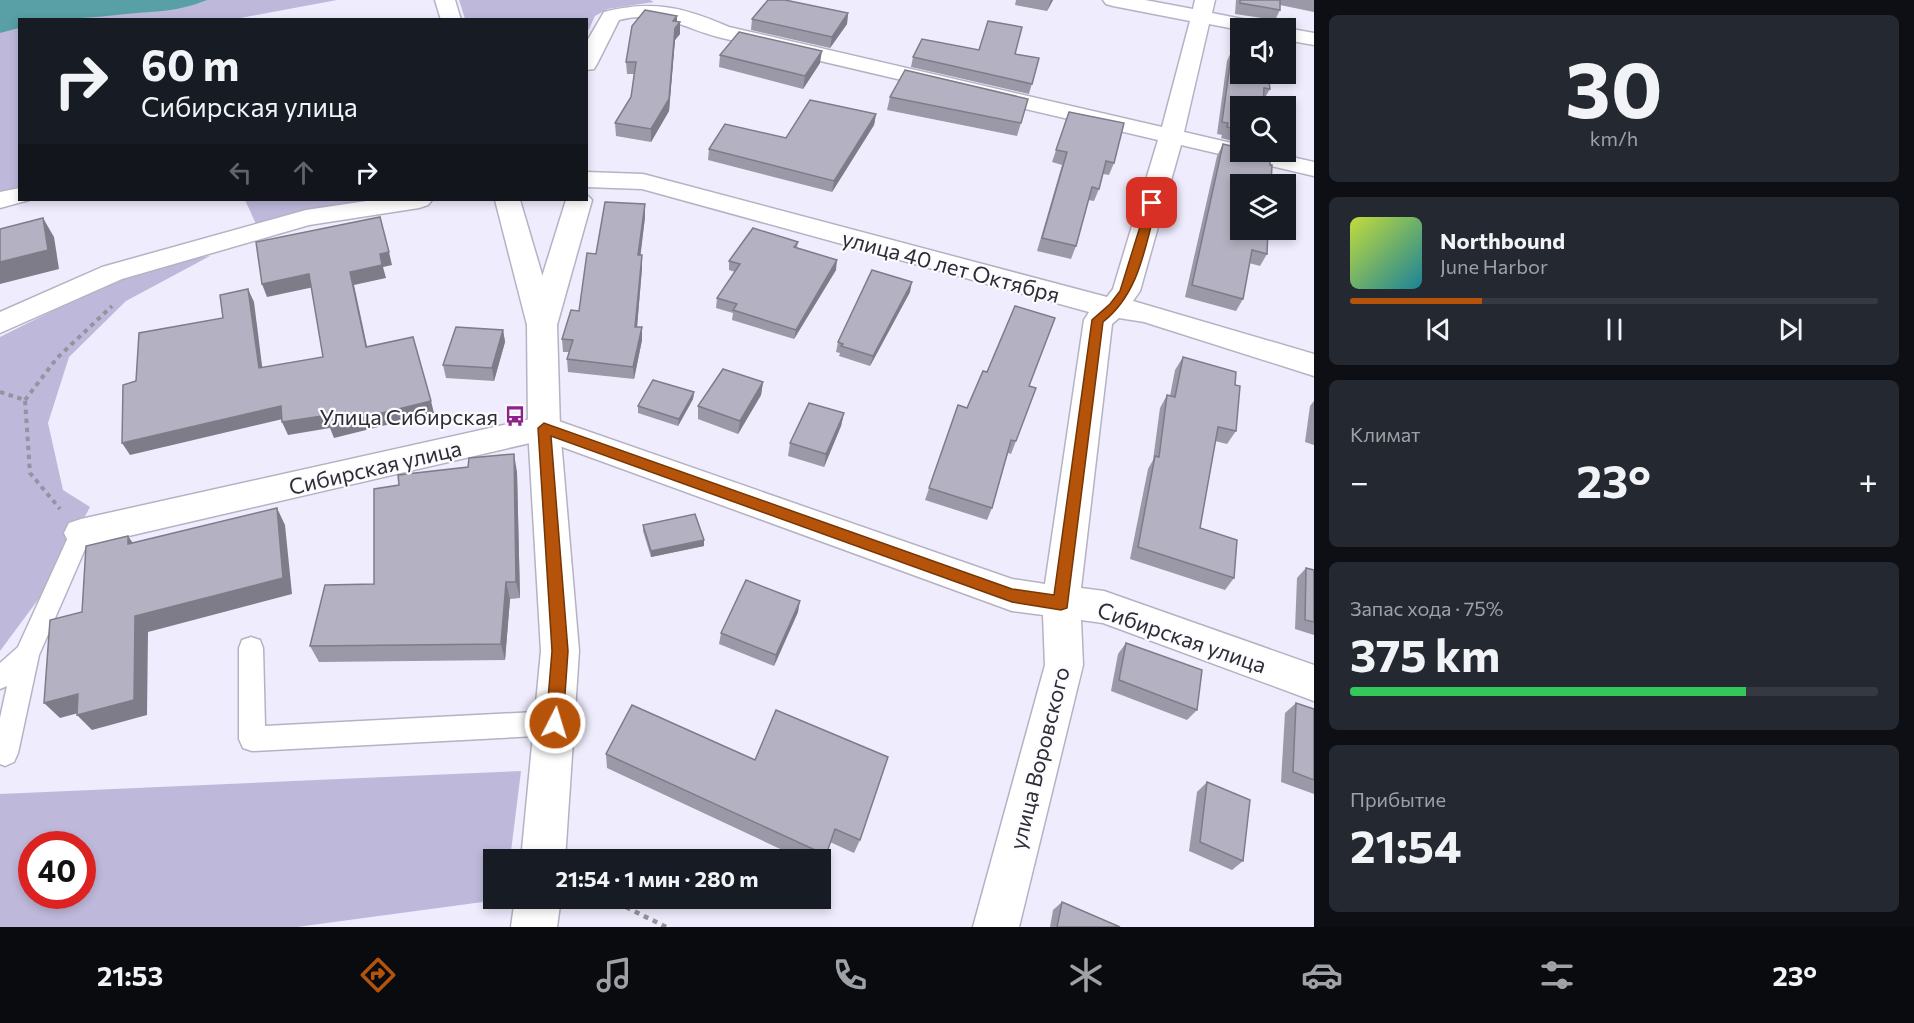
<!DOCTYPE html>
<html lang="ru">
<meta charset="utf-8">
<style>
:root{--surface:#171b24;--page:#242831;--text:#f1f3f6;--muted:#9ea1a6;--line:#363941;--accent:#b45309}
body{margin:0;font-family:Commissioner,sans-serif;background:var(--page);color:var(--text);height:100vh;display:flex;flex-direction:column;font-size:22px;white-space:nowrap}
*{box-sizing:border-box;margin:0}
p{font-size:20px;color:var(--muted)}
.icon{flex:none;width:33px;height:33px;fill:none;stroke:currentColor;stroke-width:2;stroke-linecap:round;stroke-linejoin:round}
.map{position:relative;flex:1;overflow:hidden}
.sheet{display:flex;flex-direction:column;gap:15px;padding:15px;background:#0d0f14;width:600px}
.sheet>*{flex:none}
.banner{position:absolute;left:18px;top:18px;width:570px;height:183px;border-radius:0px;box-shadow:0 3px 9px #0003;background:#171b24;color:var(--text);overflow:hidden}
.tools{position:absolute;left:1230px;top:18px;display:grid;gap:12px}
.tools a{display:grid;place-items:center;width:66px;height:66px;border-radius:0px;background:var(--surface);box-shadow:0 3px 9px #0003;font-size:30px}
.speed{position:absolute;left:18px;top:831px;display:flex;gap:12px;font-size:30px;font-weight:700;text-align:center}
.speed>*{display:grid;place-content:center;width:78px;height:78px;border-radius:50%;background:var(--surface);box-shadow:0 3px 9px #0003;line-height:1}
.speed .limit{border:9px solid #d22;background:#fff;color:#111}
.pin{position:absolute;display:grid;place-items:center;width:51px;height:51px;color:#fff;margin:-26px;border-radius:12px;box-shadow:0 3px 9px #0006}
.me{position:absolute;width:66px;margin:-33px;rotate:5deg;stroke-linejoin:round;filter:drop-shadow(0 0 4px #0008)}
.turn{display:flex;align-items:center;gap:21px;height:126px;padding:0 24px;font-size:27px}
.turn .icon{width:78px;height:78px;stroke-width:2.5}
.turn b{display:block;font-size:42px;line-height:51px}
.lanes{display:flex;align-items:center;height:57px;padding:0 24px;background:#0003;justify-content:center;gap:30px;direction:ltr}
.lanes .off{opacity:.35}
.big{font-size:45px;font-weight:700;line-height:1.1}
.sheet .card{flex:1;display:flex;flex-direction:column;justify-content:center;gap:9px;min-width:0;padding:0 21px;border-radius:9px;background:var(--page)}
.sheet .dial{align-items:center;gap:0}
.dial b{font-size:78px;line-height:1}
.song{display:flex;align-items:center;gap:18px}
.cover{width:72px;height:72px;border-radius:9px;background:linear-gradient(135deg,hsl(70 70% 55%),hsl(190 70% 35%))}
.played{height:6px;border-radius:3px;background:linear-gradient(90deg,var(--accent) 25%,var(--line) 25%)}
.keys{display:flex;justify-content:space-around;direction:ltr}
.heat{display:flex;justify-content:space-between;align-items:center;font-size:33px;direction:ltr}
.charge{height:9px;border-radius:4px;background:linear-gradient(90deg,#34c759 75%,var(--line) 0)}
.trip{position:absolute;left:483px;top:849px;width:348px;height:60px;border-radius:0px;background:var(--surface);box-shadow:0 3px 9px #0003;font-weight:700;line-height:60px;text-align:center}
.tab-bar{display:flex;height:96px;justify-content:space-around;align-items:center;background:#090b0e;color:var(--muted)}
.tab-bar .icon{width:42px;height:42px}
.tab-bar .selected{color:var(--accent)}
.tab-bar b{font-size:27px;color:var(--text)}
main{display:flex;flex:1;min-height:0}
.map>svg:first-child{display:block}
</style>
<main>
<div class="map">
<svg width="1314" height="927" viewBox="0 0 1314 927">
<rect width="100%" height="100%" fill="#eeecfd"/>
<g fill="#beb9db" fill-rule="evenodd">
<path d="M0 0H337L235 19 20 20 19 188 0 193Z"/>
<path d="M459 0H650L654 2 608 9 595 16 587 33 586 20 465 19Z"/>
<path d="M245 200H356L357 203 256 224Z"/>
<path d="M210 256 126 301 69 357 48 423 63 490 90 507 46 589 0 651V337L110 282 167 261Z"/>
<path d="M521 771 510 859 494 860V898L505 899 297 927H0V794ZM82 844V896H32V844Z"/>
</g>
<path fill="#58a0a6" d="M0 0H207C177 12 157 11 126 14 90 18 56 20 20 20L19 28 0 33Z"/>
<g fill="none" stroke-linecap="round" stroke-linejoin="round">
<g stroke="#b5b2c3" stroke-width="3">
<g id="lane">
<path d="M81 524 89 527 92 533 39 655 18 753 14 762 5 766 0 764V718L7 686 0 689V663L18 647 70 533 73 527Z"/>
<path d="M251 637 260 640 263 648 265 726 555 711 564 715 568 723 564 731 555 735 252 751 243 748 239 739V648L242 640Z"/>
</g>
</g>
<g stroke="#b5b2c3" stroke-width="3">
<g id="street">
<path d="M1103 0H1145L1193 9 1195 0H1215L1212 13 1267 24 1270 28 1240 30 1209 24 1184 132 1240 145V152H1270L1314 162V176L1181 145 1140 291 1133 301 1314 354V376L1144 322 1119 318 1112 324 1081 588 1104 591 1314 665V701L1103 623 1081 620 1083 665 1019 927H973L1045 665 1043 615 1012 611 543 440 81 547 69 543 64 533 69 523 81 519 544 416 1012 579 1045 584 1084 320 1089 312 642 189 586 187V172L643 174 1107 297 1113 289 1158 140 722 38C683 29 663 9 619 20L597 64 594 69 586 70V43L604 12C653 0 683 7 729 27L1162 127 1190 21 1113 6 1106 4Z"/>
<path d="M1283 28H1286L1314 33V45L1286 40V28Z"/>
<path d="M20 188V200H29L0 208V192Z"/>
<path d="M586 194 592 200 557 325 552 332 542 335 532 332 527 325 566 200H586Z"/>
<path d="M373 200H432L428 205 419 208 309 225 122 279 0 333V312L102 267 306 210Z"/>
</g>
</g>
<g stroke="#b5b2c3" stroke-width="3">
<g id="secondary">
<path d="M435 0H455L461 20H441Z"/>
<path d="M495 200H520L557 325 560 428 579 651 565 860H521L541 651 528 428 527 325Z"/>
<path d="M515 898H561L557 927H511Z"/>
</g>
</g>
<g stroke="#94939f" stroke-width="4" stroke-dasharray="4.5 4.5" stroke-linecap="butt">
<path d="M0 392 25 400 30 473 60 509"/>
<path d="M25 400 57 358 112 306"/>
</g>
<path stroke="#94939f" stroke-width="4.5" stroke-dasharray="5 5" stroke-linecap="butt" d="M608 898 666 927"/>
<use href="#lane" fill="#fff" fill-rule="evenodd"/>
<use href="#street" fill="#fff" fill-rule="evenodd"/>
<use href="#secondary" fill="#fff" fill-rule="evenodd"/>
</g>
<g fill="#9b98a7">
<path d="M1016 0H1053L1047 11 1015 5Z"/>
<path d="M1236 0H1314V12L1280 5V10L1275 20 1235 14Z"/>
<path d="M848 13 847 24 830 48 751 30 752 19Z"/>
<path d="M677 16V22L680 34 675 40 669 111 651 142 616 136 615 123 631 97 634 74H627L626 62Z"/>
<path d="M979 50 1015 54 1039 58 1029 94 911 67 913 57Z"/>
<path d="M1232 50 1270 89 1263 101 1240 106V143L1221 138 1222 135 1217 134 1227 61Z"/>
<path d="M720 55 820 63 803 89 719 67Z"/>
<path d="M890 97 1021 123 1017 136 887 110Z"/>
<path d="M1069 112 1114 163 1109 175 1103 174 1099 189 1094 201 1088 200 1076 246 1071 259 1037 251 1062 165 1052 162Z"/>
<path d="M876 114 874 125 832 192 708 160 709 149 786 138Z"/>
<path d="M1223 144 1260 158 1270 165 1267 254 1260 266 1249 263 1243 299 1236 311 1185 297 1217 156Z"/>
<path d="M645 217 640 255 642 268 637 327H642V340L634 379 568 372 567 359 569 352H563L562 339 579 311 596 254Z"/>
<path d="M798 242 797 248 836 270 794 339 732 320 733 313 716 308 717 298 735 272 729 270V261Z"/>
<path d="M910 292 870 366 839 356 840 353 836 352 838 342Z"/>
<path d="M503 330 505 342 494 381 446 378 443 365Z"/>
<path d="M1183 357 1235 385 1236 431 1227 444 1215 441 1200 528 1234 578 1225 590 1130 559 1148 469 1153 460 1160 408 1167 395 1170 396 1175 370Z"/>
<path d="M763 382 761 395 738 434 698 419V406Z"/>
<path d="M1029 386 1016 441 1011 454 1008 453 992 508 987 520 925 500 958 405 967 408Z"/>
<path d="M694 392 693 399 678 426 638 413V406Z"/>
<path d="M1314 401V445L1305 442 1310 406Z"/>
<path d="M844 413 841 426 824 467 788 456 790 443Z"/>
<path d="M517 472 520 598 510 599 505 660 319 662 310 646 374 584Z"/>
<path d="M643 525 704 546 651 557 643 531Z"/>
<path d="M1306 568 1314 570V635L1295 629 1297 578Z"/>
<path d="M798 612 774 666 719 644 721 633Z"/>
<path d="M1126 643 1197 710 1187 720 1111 691 1118 654Z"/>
<path d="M1296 703 1314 709V794L1281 782 1285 713Z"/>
<path d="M606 754 755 760 860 840 854 853 830 842 821 868 820 860H804L607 768Z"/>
<path d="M1207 782 1243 861 1232 870 1189 851 1197 792Z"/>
<path d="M1062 902 1120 927H1050L1053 910Z"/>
</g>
<g fill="#7e7c88">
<path d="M1051 0H1053L1047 11Z"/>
<path d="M848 13 847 24 830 48 832 37Z"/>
<path d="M677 16V26L680 22V34L675 40 669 111 651 142V129L673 21Z"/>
<path d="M822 51 820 63 803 89 805 76Z"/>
<path d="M876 114 874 125 832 192 834 181Z"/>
<path d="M645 204V217L639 268 638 255Z"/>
<path d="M43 218 54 237 59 269 0 284V262Z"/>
<path d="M389 252 392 265 383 267 386 278 354 285 370 360 366 347 350 272 380 254Z"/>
<path d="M642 255V268L636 339 635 327Z"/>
<path d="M837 260 836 270 794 339 796 330Z"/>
<path d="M309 274 314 287 267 297 262 284Z"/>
<path d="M912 282 910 292 870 366 873 356Z"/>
<path d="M248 289 254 302 264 381 259 368Z"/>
<path d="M642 327V340L634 379 633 367Z"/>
<path d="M503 330 505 342 494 381 492 368Z"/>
<path d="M763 382 761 395 738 434 740 421Z"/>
<path d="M694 392 693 399 678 426 679 419Z"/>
<path d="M431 401 434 413 334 438 330 428 288 435 282 422 328 415Z"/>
<path d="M281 406 287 418 130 455 122 443Z"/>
<path d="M844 413 841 426 824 467 826 454Z"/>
<path d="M514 454 517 472 520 598 516 582Z"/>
<path d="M277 508 285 525 292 594 148 632 147 715 92 730 77 715 135 616Z"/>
<path d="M128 536 140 553 128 544Z"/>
<path d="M704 540V546L651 557V551Z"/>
<path d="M506 582 510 599 505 660 501 644Z"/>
<path d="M800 601 798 612 774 666 776 655Z"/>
<path d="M78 694 93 709 60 718 44 703Z"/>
</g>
<g fill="#b4b1c2" stroke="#7e7c88" stroke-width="1.5">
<path d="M768 0H785L848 13 832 37 752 19Z"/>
<path d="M1240 0H1280V10L1240 3Z"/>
<path d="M645 10 677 16 673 21 680 22 675 28 669 99 651 129 615 123 631 97 636 62H626L632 26Z"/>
<path d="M988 21 1022 27 1015 54 1039 58 1032 84 913 57 922 39 979 50Z"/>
<path d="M739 32 822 51 805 76 720 55Z"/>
<path d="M1232 50 1240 52V74H1268L1270 89 1264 88 1263 106H1240V130L1227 127 1228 123 1222 122Z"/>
<path d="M905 70 1028 99 1021 123 890 97Z"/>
<path d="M810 100 876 114 834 181 709 149 725 124 786 138Z"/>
<path d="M1069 112 1124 123 1114 163 1106 161 1099 189 1092 187 1076 246 1042 238 1067 152 1056 150Z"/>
<path d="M1223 144 1240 148V152H1261L1260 158 1270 161V165H1272L1271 184H1240V230H1268L1267 254 1252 250 1243 299 1192 285Z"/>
<path d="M605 202 645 204 638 255H642L635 327H642L633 367 567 359 573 340 562 339 571 310 579 311 587 253 596 254Z"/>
<path d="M380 217 389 252 380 254 382 265 350 272 366 347 413 337 431 401 329 426 328 415 282 422 281 406 122 443 123 385 136 381 139 333 223 318 220 295 248 289 259 368 323 357 309 274 262 284 256 242Z"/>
<path d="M43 218 48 250 0 262V229Z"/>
<path d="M753 228 798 242 794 247 837 260 796 330 733 310 737 304 717 298 740 264 729 261Z"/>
<path d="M872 270 912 282 873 356 841 346 843 344 838 342Z"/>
<path d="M1015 306 1055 318 1029 386 1036 388 1016 441 1011 440 992 508 929 488 958 405 967 408 983 371 987 372Z"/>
<path d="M456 327 503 330 492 368 443 365Z"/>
<path d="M1183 357 1236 372 1235 385 1240 386 1236 431 1218 427 1200 528 1237 540 1234 578 1138 547 1155 456 1159 457 1167 395 1175 397Z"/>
<path d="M723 369 763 382 740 421 698 406Z"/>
<path d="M653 380 694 392 679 419 638 406Z"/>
<path d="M809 403 844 413 826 454 790 443Z"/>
<path d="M514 454 516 582H506L501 644 310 646 325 585 374 584V489L399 485 398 475 468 467 469 458Z"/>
<path d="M277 508 283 578 135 616 134 700 77 715 78 694 44 703 50 620 82 612 86 546 128 536V544Z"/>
<path d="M695 514 704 540 651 551 643 525Z"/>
<path d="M1306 568 1314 570V622L1305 620Z"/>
<path d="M746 580 800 601 776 655 721 633Z"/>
<path d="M1126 643 1202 670 1197 710 1119 680Z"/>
<path d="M1296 703 1314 709V780L1293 772Z"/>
<path d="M632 705 755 760 776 710 888 757 860 840 835 829 826 855 606 754Z"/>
<path d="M1207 782 1250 800 1243 861 1200 842Z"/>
<path d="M1062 902 1120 927H1057Z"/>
</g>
<path fill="#b45309" stroke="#753606" stroke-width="1.5" d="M1148 201 1157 203C1145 246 1140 293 1103 322L1067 608 1061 610 1012 602 551 436 568 651 563 723 560 729 555 731 549 729 546 723 552 651 538 428 544 423 1012 589 1054 595 1092 320 1110 304 1120 291Z"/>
<defs>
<g id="bus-bare" transform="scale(1.62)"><path d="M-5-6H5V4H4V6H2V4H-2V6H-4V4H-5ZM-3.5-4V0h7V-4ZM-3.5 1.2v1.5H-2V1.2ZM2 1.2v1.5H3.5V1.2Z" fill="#8b2388" stroke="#fcfbff" stroke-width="2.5" paint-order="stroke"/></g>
</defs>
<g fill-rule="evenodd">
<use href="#bus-bare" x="515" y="416"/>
</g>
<g text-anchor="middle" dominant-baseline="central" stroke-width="4.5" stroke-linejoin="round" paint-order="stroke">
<g font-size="22" fill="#2e2d33" stroke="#fcfbff">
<text transform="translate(951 266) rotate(15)">улица 40 лет Октября</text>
<text transform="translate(375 467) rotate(-13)">Сибирская улица</text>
<text transform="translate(1182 637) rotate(19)">Сибирская улица</text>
<text transform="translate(1039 758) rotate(-76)">улица Воровского</text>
</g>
<g font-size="22" fill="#2e2d33" stroke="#fcfbff" text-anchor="end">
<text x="498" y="416">Улица Сибирская</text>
</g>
</g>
</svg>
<div class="tools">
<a><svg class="icon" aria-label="sound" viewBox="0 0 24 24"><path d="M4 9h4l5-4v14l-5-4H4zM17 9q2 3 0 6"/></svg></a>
<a><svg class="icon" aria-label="search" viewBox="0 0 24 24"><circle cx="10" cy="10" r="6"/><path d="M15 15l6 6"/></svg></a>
<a><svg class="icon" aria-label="layers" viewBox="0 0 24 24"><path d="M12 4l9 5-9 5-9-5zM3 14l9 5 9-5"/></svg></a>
</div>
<div class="speed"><div class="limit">40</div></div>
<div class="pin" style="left:1152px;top:203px;background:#d93025"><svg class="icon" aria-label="arrive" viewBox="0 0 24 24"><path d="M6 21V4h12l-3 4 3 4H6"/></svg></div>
<svg class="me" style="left:555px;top:723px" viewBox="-20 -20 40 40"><circle r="17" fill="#b45309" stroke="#fff" stroke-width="3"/><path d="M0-11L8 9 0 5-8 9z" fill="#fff"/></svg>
<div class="trip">21:54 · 1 мин · 280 m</div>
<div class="banner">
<div class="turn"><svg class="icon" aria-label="right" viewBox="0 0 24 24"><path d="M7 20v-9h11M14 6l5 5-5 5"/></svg><div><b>60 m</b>Сибирская улица</div></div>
<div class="lanes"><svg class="icon off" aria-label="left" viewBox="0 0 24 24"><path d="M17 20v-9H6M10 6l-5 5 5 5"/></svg><svg class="icon off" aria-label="ahead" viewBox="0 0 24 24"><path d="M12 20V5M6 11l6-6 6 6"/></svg><svg class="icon" aria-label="right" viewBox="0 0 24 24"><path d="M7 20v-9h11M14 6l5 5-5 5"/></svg></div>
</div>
</div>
<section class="sheet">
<div class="card dial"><b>30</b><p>km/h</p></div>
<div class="card">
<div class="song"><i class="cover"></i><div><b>Northbound</b><p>June Harbor</p></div></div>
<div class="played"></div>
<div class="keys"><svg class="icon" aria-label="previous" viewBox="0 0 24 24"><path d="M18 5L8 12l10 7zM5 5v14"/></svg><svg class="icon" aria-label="pause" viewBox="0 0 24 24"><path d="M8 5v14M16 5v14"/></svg><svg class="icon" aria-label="next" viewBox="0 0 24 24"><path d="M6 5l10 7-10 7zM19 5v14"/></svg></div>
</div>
<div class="card"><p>Климат</p>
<div class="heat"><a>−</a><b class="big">23°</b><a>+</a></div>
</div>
<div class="card"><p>Запас хода · 75%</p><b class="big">375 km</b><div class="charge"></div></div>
<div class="card"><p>Прибытие</p><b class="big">21:54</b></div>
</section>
</main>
<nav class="tab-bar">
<b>21:53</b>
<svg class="icon selected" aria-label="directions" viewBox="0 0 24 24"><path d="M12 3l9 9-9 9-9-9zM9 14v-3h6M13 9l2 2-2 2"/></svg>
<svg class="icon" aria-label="music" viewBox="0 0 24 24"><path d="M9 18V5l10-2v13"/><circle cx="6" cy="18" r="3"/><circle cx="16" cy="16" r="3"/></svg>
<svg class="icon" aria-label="phone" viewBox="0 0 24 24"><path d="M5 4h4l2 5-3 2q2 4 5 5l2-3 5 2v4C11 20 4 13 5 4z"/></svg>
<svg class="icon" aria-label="climate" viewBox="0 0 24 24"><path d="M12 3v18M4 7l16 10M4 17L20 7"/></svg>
<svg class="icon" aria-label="car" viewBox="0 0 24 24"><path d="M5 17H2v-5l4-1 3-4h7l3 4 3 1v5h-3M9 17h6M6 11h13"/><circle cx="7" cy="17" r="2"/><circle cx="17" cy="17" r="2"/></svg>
<svg class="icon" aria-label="filters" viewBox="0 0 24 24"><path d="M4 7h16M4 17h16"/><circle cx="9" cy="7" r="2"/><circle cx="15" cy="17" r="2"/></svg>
<b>23°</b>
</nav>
